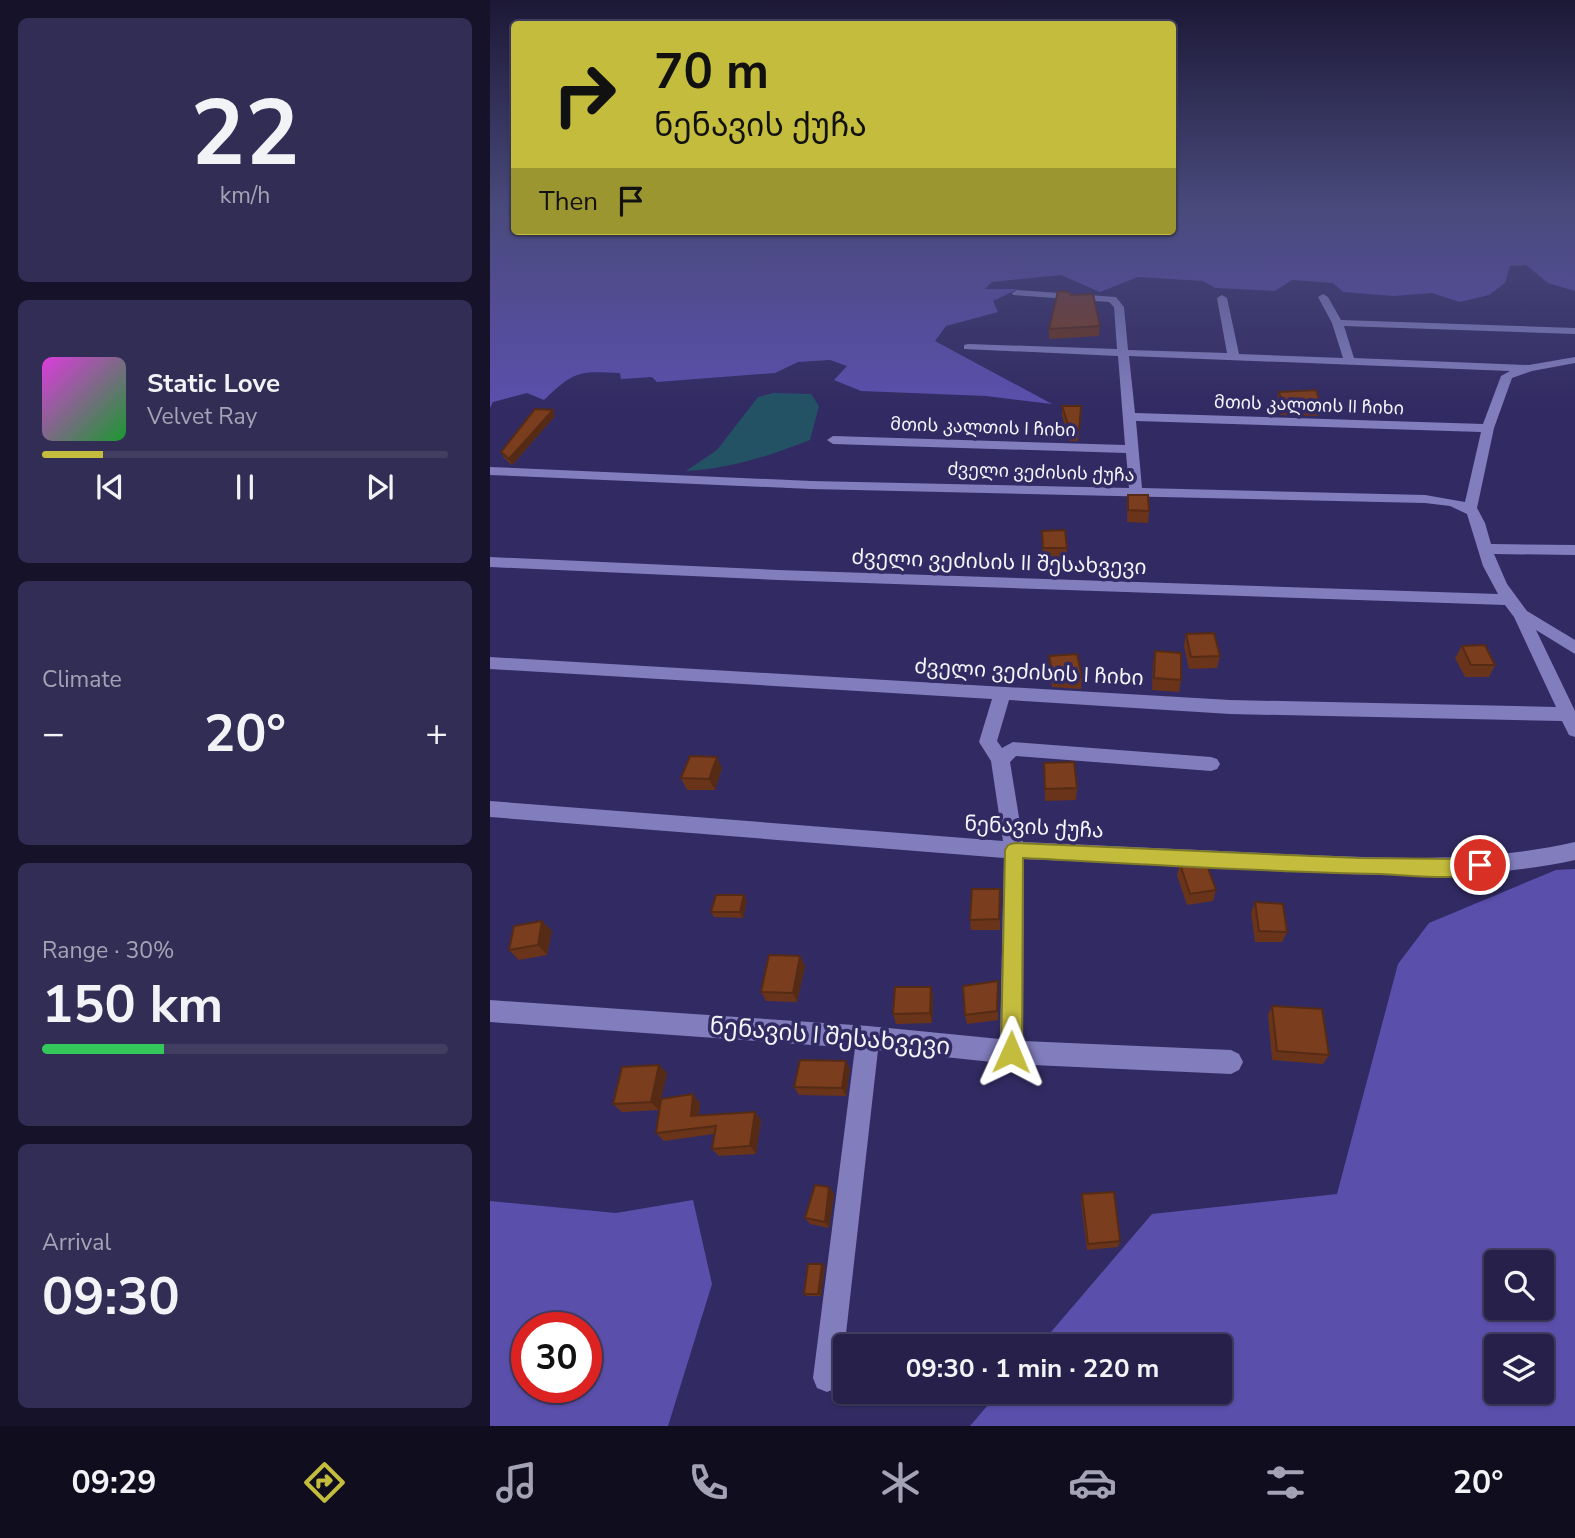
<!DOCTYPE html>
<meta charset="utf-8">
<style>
:root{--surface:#26204a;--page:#322d54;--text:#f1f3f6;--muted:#a4a3b5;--line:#423e62;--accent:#c4bc3d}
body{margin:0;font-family:"Nunito Sans","Noto Sans Georgian",sans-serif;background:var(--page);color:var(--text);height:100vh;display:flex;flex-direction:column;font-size:26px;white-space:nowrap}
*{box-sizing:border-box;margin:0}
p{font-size:23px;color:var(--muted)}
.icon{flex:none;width:38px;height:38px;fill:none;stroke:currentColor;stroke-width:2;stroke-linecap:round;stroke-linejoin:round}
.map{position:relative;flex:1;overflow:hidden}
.sheet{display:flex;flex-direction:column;gap:18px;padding:18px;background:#151229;width:490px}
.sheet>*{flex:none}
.guide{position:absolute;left:21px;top:21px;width:665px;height:214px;border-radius:7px;box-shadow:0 2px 5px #0004,0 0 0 2px var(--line);background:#c4bc3d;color:#111;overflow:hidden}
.buttons{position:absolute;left:994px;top:1250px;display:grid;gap:14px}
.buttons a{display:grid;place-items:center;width:70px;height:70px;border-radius:7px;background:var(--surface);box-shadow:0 2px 5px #0004,0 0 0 2px var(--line);font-size:35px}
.speed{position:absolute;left:21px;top:1312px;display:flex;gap:14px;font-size:35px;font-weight:700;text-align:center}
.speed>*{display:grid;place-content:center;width:91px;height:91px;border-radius:50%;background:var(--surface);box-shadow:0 2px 5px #0004,0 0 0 2px var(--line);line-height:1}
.speed .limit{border:10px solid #d22;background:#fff;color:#111}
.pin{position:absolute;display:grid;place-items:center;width:60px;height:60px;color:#fff;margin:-30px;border:4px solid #fff;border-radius:50%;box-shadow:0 2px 7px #0007}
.me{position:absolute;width:77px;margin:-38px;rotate:1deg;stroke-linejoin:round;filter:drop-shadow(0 0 5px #0008)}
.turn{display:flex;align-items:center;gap:24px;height:147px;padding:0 28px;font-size:32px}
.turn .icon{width:91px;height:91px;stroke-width:2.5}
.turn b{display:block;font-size:49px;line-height:60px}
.then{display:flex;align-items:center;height:66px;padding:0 28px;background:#0003;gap:14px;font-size:26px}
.big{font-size:52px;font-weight:700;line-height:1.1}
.sheet .card{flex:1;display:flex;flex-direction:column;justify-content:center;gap:10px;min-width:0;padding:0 24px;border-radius:10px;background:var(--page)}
.sheet .dial{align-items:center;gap:0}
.dial b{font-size:91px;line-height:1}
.song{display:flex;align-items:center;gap:21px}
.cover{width:84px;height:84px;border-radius:10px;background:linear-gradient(135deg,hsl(300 70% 55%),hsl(130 70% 35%))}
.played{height:7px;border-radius:4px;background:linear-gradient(90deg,var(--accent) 15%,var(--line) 15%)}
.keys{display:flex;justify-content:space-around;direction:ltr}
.heat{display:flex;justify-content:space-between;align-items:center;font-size:38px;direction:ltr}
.charge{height:10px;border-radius:5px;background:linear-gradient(90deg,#34c759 30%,var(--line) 0)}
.trip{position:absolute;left:343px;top:1334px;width:399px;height:70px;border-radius:7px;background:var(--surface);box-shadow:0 2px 5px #0004,0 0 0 2px var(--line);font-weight:700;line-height:70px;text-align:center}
.dock{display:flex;height:112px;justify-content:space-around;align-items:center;background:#0f0d1e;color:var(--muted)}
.dock .icon{width:49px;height:49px}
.dock .active{color:var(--accent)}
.dock b{font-size:32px;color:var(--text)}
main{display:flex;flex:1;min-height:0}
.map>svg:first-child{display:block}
</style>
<main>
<section class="sheet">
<div class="card dial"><b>22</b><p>km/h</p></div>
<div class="card">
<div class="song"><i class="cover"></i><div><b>Static Love</b><p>Velvet Ray</p></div></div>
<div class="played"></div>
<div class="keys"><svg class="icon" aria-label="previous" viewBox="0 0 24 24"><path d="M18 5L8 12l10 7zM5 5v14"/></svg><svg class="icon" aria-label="pause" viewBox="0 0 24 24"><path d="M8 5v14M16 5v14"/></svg><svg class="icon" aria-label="next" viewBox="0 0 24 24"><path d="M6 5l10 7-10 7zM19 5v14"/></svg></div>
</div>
<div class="card"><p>Climate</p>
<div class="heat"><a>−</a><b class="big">20°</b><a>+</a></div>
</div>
<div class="card"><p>Range · 30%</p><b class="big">150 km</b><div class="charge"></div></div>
<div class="card"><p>Arrival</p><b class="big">09:30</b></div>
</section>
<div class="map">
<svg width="1085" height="1426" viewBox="0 0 1085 1426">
<rect width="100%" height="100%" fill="#322b63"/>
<g fill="#5b4fac" fill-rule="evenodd">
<path d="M0 207H24V231H682L683 207H1085V291L1058 283 1036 265 1020 266 1015 283 999 295 970 302 942 293 904 296 853 292 843 283 802 280 785 291 725 288 713 281 648 277 610 292 571 275 502 282 495 289H528L503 301 508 312 456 326 445 341 562 404 496 396 371 391 344 380 357 366 340 360 308 362 285 373 167 382 162 377 131 379 130 373C89 371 84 371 54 400L37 393 3 402 0 408Z"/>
<path d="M1085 869V1426H480L510 1391H730V1346H549L662 1214 847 1194 908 964 939 923 1066 870ZM1006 1262H1052V1307H1006ZM1006 1346H1052V1391H1006Z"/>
<path d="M203 1200 222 1284 178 1426H0V1201L126 1213ZM37 1328H96V1388H37Z"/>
</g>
<path fill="#225264" d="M283 393 321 394 329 406 320 440C279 456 239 469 196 471L227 450 268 397Z"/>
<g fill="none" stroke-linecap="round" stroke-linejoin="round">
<path fill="#827ebe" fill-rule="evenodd" d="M527 290 626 297 634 307 638 350 737 353 727 298 732 295 737 298 749 354 853 358 842 323 828 297 833 294 838 297 851 320 1085 328V334L854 326 864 358 1039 365 1085 357V363L1042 371 1022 378 1004 428 987 508 995 523 1001 544 1085 545V555L1004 554 1017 584 1037 611 1085 640V654L1046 630 1085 711V737L1079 735 1072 721 740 714 519 700 507 741 512 748 523 742 721 757 727 759 730 764 727 769 721 771 526 756 520 762 533 842C620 846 706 850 793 854 891 858 989 864 1085 842V860C989 881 891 876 794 871 707 867 621 863 534 859L533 1041 741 1050 749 1054 753 1062 749 1070 741 1074 521 1064 388 1050 351 1378 347 1388 337 1392 327 1388 323 1378 365 1048 0 1022V1000L378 1026 510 1039 514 858 0 817V801L513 841 501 761 489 742 502 699 0 669V657L740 700 1066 707 1024 617 1015 605 288 580 0 567V557L288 570 1008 594 993 566 977 514 960 506 935 503 321 489 0 475V467L321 481 639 488 636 453 343 444 337 440 343 436 635 445 628 356 474 349V345L478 344 627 349 624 307 619 302 523 295 522 293ZM639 356 1020 371 1011 376 993 424 645 413ZM646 421 991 432 975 502 935 495 652 488Z"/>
</g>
<g fill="#69341a">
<path d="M581 295 610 326 609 336 559 339V329Z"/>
<path d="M789 392 831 405 828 416 791 415 786 402Z"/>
<path d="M572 406H591L588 441H580L572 416Z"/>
<path d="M65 416 22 465 14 458 11 452Z"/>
<path d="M638 495 659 511 658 523 637 522Z"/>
<path d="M552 531 577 548 576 560H553Z"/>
<path d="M696 634 730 656 727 668 699 669 694 646Z"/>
<path d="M972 646 1005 665 999 677H975L965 658Z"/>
<path d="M665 651 691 680 689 692 662 690 663 663Z"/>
<path d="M559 656 592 677 591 689 562 687 559 668Z"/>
<path d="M554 763 587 788 586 800 555 801Z"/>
<path d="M232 768 225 790H197L191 778Z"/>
<path d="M690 864 726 890 723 901 697 905 687 875Z"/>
<path d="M510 889V930H481L480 920Z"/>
<path d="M257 900 253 918 224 917 221 912Z"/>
<path d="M765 902 797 932 792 942H765L761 913Z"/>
<path d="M62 931 57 955 29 960 19 950Z"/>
<path d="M310 956 315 966 307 1002 276 1001 271 992Z"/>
<path d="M508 981V1020L477 1024 475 1015Z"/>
<path d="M441 987 443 996 442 1023 406 1024 403 1014Z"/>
<path d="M782 1006 839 1055 833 1064 782 1060 778 1015Z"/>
<path d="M169 1065 177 1073 171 1098 210 1103 209 1115 265 1112 271 1120 266 1154 229 1156 222 1149 224 1134 174 1141 166 1133 169 1110 132 1112 123 1104Z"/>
<path d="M360 1069 356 1096 309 1095 304 1087Z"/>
<path d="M339 1187 344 1194 339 1228 320 1224 315 1218Z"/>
<path d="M592 1194 630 1241 628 1247 597 1250 591 1201Z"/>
<path d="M332 1264 335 1266 331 1296H317L314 1294Z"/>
</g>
<g fill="#552b15">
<path d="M63 410 65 416 22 465 19 459Z"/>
<path d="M227 757 232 768 225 790 219 779Z"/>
<path d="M254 895 257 900 253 918 250 912Z"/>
<path d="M52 921 62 931 57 955 48 945Z"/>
<path d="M310 956 315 966 307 1002 303 993Z"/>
<path d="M441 987 443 996 442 1023 440 1013Z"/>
<path d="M356 1061 360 1069 356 1096 352 1088Z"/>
<path d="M169 1065 177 1073 169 1110 161 1102Z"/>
<path d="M203 1094 210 1103 208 1123 201 1116Z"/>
<path d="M265 1112 271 1120 266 1154 260 1146Z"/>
<path d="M339 1187 344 1194 339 1228 335 1222Z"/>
<path d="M332 1264 335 1266 331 1296 328 1294Z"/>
</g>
<g fill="#7a3d1e" stroke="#552b15" stroke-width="2">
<path d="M568 291 579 292 581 295 603 294 610 326 559 329Z"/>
<path d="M826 390 831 405 793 404 789 392Z"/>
<path d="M572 406H591L589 430H580Z"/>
<path d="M45 409 63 410 19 459 11 452Z"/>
<path d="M638 495H658L659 511 638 510Z"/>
<path d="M575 530 577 548H553L552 531Z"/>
<path d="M724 633 730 656 701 657 696 634Z"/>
<path d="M995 645 1005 665H981L972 646Z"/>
<path d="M665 651 691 653V680L664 678Z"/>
<path d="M587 654 592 677 563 675 559 656Z"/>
<path d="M200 756 227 757 219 779 191 778Z"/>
<path d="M584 762 587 788 555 789 554 763Z"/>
<path d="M715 860 726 890 700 894 690 864Z"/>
<path d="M482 889H510L509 919 480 920Z"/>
<path d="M226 895H254L250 912H221Z"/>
<path d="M765 902 793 904 797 932 769 931Z"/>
<path d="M52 921 48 945 19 950 24 926Z"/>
<path d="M279 955 310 956 303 993 271 992Z"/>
<path d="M508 981 507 1011 475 1015 473 986Z"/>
<path d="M405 987H441L440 1013 403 1014Z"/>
<path d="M782 1006 832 1009 839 1055 787 1051Z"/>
<path d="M310 1060 356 1061 352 1088 304 1087Z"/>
<path d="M169 1065 161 1102 123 1104 132 1067Z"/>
<path d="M203 1094 201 1116 265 1112 260 1146 222 1149 226 1126 166 1133 171 1099Z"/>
<path d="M325 1185 339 1187 335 1222 315 1218Z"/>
<path d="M624 1192 630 1241 598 1244 592 1194Z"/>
<path d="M318 1264H332L328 1294H314Z"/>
</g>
<linearGradient id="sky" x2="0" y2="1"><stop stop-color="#1c1836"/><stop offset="0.51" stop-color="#494a7c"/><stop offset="1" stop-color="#494a7c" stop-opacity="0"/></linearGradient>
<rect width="1085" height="406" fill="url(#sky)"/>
<path fill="#c4bc3d" stroke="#7f7a28" stroke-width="2" d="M524 843 869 858 968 859 990 857 996 859 999 865 996 871C965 882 923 875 890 874 771 872 652 864 533 858L532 1052 529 1059 521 1062 514 1059 511 1052 515 850 518 845Z"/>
<g text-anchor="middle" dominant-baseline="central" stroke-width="7" stroke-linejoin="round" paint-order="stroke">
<g font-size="18" fill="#f4f4fb" stroke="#322b63">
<text transform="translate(819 405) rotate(2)">მთის კალთის II ჩიხი</text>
<text transform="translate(493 427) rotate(2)">მთის კალთის I ჩიხი</text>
<text transform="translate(551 472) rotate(2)">ძველი ვეძისის ქუჩა</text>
</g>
<g font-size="21" fill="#f4f4fb" stroke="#322b63">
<text transform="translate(509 562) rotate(2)">ძველი ვეძისის II შესახვევი</text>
<text transform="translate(539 672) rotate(3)">ძველი ვეძისის I ჩიხი</text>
<text transform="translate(544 827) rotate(3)">ნენავის ქუჩა</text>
</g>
<g font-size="24" fill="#f4f4fb" stroke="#322b63">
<text transform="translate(340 1036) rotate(5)">ნენავის I შესახვევი</text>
</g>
</g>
</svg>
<div class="buttons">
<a><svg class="icon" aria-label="search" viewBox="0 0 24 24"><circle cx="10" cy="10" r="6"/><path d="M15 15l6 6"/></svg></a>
<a><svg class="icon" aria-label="layers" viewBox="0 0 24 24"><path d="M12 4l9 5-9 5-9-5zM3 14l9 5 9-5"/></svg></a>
</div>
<div class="speed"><div class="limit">30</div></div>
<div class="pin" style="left:990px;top:865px;background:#d93025"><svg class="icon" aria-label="arrive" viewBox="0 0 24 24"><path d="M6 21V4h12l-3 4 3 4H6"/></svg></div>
<svg class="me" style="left:521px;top:1052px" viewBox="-20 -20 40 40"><path d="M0-17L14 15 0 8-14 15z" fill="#c4bc3d" stroke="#fff" stroke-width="4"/></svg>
<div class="trip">09:30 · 1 min · 220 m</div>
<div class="guide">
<div class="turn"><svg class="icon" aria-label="right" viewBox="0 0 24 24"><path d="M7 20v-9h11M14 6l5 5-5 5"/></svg><div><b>70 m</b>ნენავის ქუჩა</div></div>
<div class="then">Then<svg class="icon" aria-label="arrive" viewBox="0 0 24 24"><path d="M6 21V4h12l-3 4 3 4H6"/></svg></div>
</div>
</div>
</main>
<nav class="dock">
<b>09:29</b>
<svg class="icon active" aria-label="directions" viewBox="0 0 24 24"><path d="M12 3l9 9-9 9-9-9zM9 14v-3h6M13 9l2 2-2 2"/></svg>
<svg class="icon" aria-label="music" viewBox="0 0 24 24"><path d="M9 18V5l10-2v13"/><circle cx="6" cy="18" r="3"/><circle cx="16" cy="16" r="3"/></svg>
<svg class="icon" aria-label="phone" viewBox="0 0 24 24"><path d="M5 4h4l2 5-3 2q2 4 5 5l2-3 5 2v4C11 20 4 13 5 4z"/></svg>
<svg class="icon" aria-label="climate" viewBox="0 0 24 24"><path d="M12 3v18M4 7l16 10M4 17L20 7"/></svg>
<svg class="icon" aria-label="car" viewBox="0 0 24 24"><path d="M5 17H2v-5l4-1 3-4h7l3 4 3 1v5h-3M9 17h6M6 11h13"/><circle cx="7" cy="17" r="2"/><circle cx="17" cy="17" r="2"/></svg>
<svg class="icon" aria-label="filters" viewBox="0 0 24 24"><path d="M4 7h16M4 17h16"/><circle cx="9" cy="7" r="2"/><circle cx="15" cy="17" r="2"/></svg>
<b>20°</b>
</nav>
